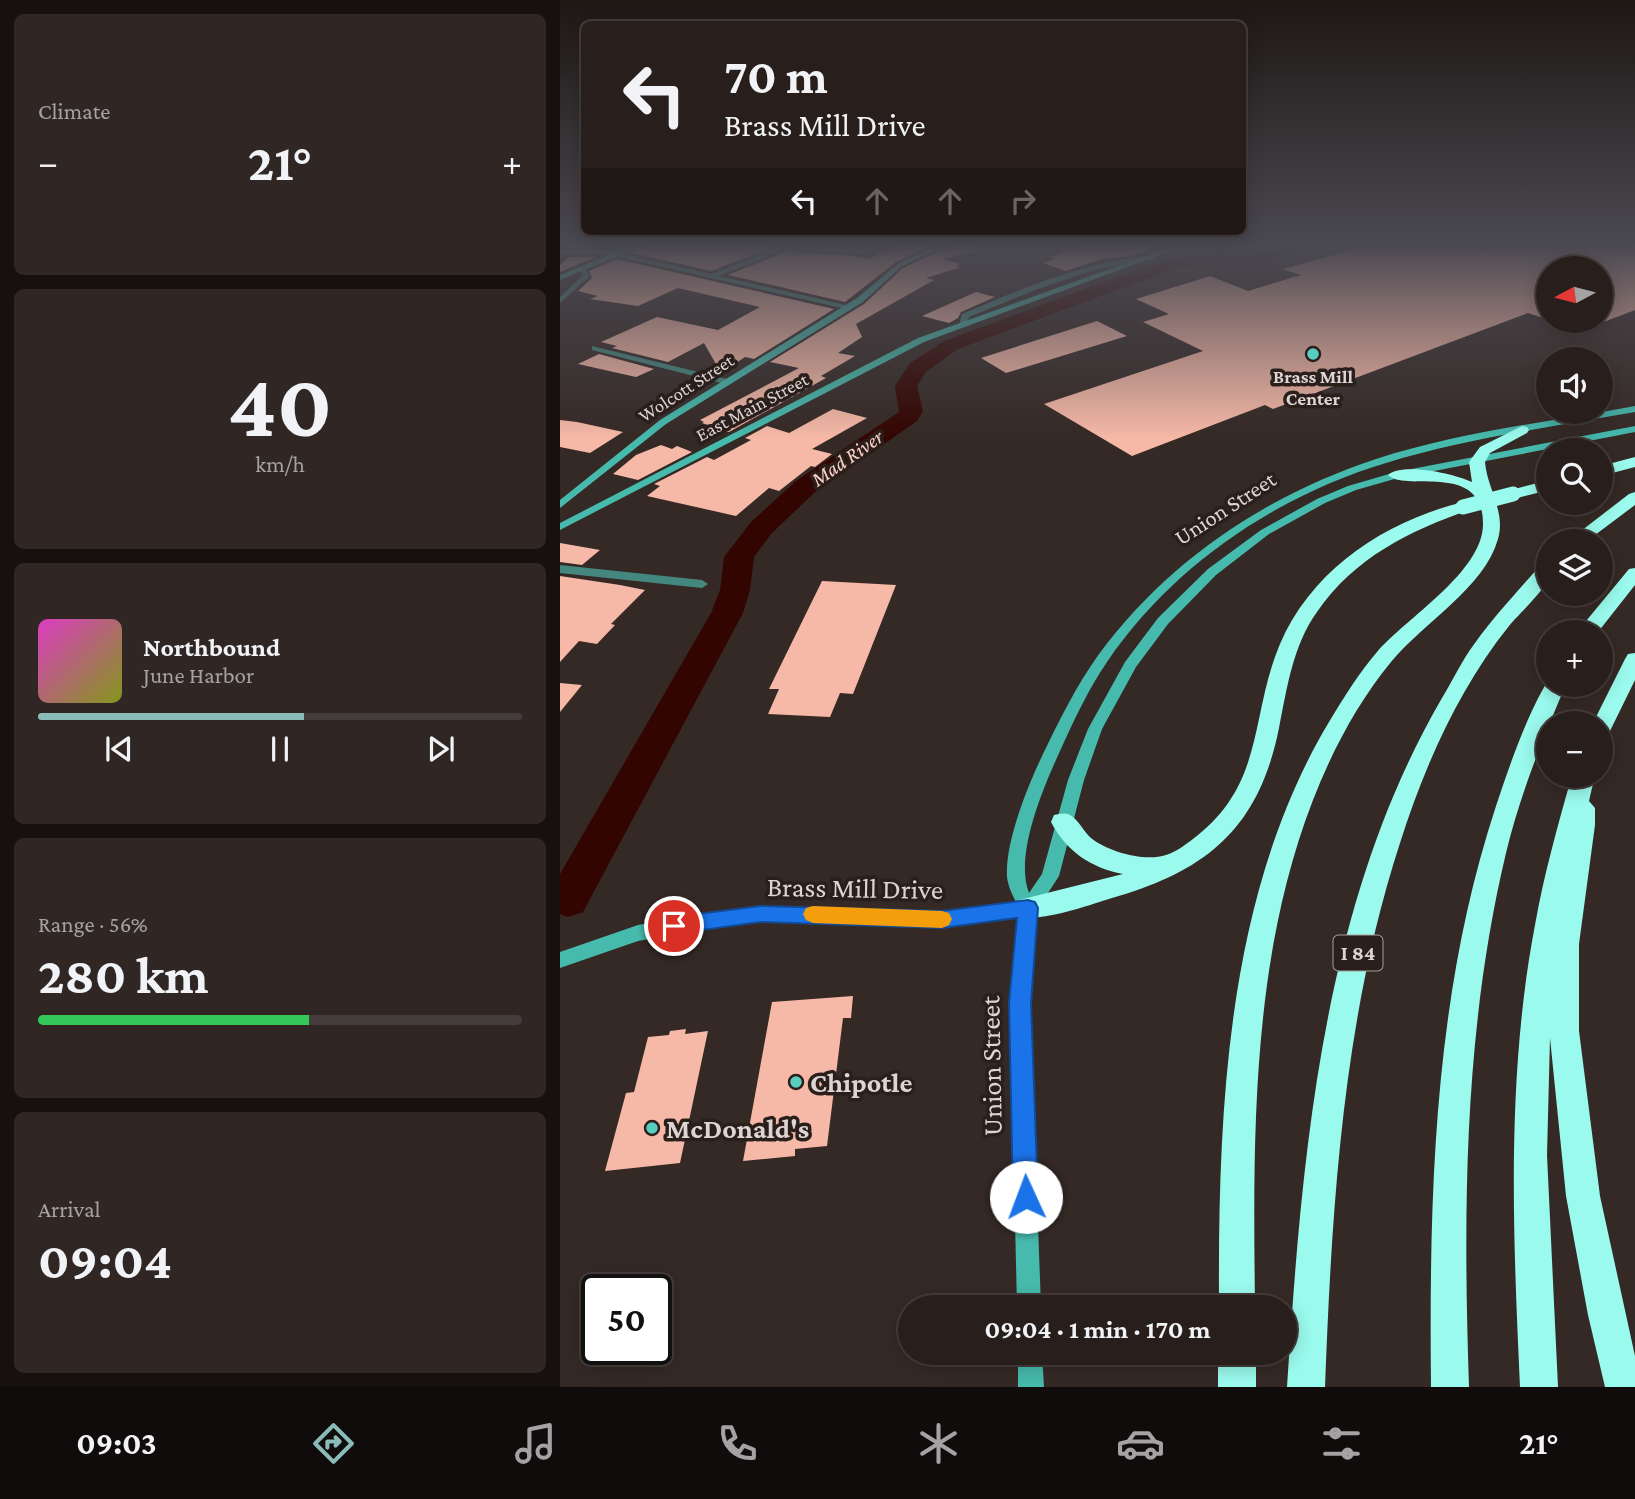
<!DOCTYPE html>
<meta charset="utf-8">
<style>
:root{--surface:#281f1c;--page:#302725;--text:#f1f3f6;--muted:#a5a2a3;--line:#443d3b;--accent:#8bbbb9}
body{margin:0;font-family:"Crimson Pro",serif;background:var(--page);color:var(--text);height:100vh;display:flex;flex-direction:column;font-size:26px;white-space:nowrap}
*{box-sizing:border-box;margin:0}
p{font-size:23px;color:var(--muted)}
.icon{flex:none;width:38px;height:38px;fill:none;stroke:currentColor;stroke-width:2;stroke-linecap:round;stroke-linejoin:round}
.map{position:relative;flex:1;overflow:hidden}
.panel{display:flex;flex-direction:column;gap:14px;padding:14px;background:#16110f;width:560px}
.panel>*{flex:none}
.hud{position:absolute;left:21px;top:21px;width:665px;height:214px;border-radius:10px;box-shadow:0 4px 18px #0003,0 0 0 2px var(--line);background:#281f1c;color:var(--text);overflow:hidden}
.needle{width:46px;rotate:263deg}
.buttons{position:absolute;left:976px;top:256px;display:grid;gap:14px}
.buttons a{display:grid;place-items:center;width:77px;height:77px;border-radius:50%;background:var(--surface);box-shadow:0 4px 18px #0003,0 0 0 2px var(--line);font-size:35px}
.speed{position:absolute;left:21px;top:1274px;display:flex;gap:14px;font-size:35px;font-weight:700;text-align:center}
.speed>*{display:grid;place-content:center;width:91px;height:91px;border-radius:50%;background:var(--surface);box-shadow:0 4px 18px #0003,0 0 0 2px var(--line);line-height:1}
.speed .limit{border:4px solid #111;border-radius:10px;background:#fff;color:#111}
.pin{position:absolute;display:grid;place-items:center;width:60px;height:60px;color:#fff;margin:-30px;border:4px solid #fff;border-radius:50%;box-shadow:0 2px 7px #0007}
.me{position:absolute;width:77px;margin:-38px;rotate:358deg;stroke-linejoin:round;filter:drop-shadow(0 0 5px #0008)}
.turn{display:flex;align-items:center;gap:24px;height:147px;padding:0 28px;font-size:32px}
.turn .icon{width:91px;height:91px;stroke-width:2.5}
.turn b{display:block;font-size:49px;line-height:60px}
.lanes{display:flex;align-items:center;height:66px;padding:0 28px;background:#0003;justify-content:center;gap:35px;direction:ltr}
.lanes .off{opacity:.35}
.big{font-size:52px;font-weight:700;line-height:1.1}
.panel .widget{flex:1;display:flex;flex-direction:column;justify-content:center;gap:10px;min-width:0;padding:0 24px;border-radius:10px;background:var(--page)}
.panel .dial{align-items:center;gap:0}
.dial b{font-size:91px;line-height:1}
.song{display:flex;align-items:center;gap:21px}
.cover{width:84px;height:84px;border-radius:10px;background:linear-gradient(135deg,hsl(310 70% 55%),hsl(70 70% 35%))}
.played{height:7px;border-radius:4px;background:linear-gradient(90deg,var(--accent) 55%,var(--line) 55%)}
.keys{display:flex;justify-content:space-around;direction:ltr}
.heat{display:flex;justify-content:space-between;align-items:center;font-size:38px;direction:ltr}
.charge{height:10px;border-radius:5px;background:linear-gradient(90deg,#34c759 56%,var(--line) 0)}
.trip{position:absolute;left:338px;top:1295px;width:399px;height:70px;border-radius:35px;background:var(--surface);box-shadow:0 4px 18px #0003,0 0 0 2px var(--line);font-weight:700;line-height:70px;text-align:center}
.tab-bar{display:flex;height:112px;justify-content:space-around;align-items:center;background:#100c0b;color:var(--muted)}
.tab-bar .icon{width:49px;height:49px}
.tab-bar .selected{color:var(--accent)}
.tab-bar b{font-size:32px;color:var(--text)}
main{display:flex;flex:1;min-height:0}
.map>svg:first-child{display:block}
</style>
<main>
<section class="panel">
<div class="widget"><p>Climate</p>
<div class="heat"><a>−</a><b class="big">21°</b><a>+</a></div>
</div>
<div class="widget dial"><b>40</b><p>km/h</p></div>
<div class="widget">
<div class="song"><i class="cover"></i><div><b>Northbound</b><p>June Harbor</p></div></div>
<div class="played"></div>
<div class="keys"><svg class="icon" aria-label="previous" viewBox="0 0 24 24"><path d="M18 5L8 12l10 7zM5 5v14"/></svg><svg class="icon" aria-label="pause" viewBox="0 0 24 24"><path d="M8 5v14M16 5v14"/></svg><svg class="icon" aria-label="next" viewBox="0 0 24 24"><path d="M6 5l10 7-10 7zM19 5v14"/></svg></div>
</div>
<div class="widget"><p>Range · 56%</p><b class="big">280 km</b><div class="charge"></div></div>
<div class="widget"><p>Arrival</p><b class="big">09:04</b></div>
</section>
<div class="map">
<svg width="1075" height="1387" viewBox="0 0 1075 1387">
<rect width="100%" height="100%" fill="#352925"/>
<path fill="#330500" d="M709 245H762L709 259 648 266 647 259Z"/>
<g fill="none" stroke-linecap="round" stroke-linejoin="round">
<path fill="#330500" fill-rule="evenodd" d="M713 245H750L742 250 679 262 619 267 398 349 366 372 357 386 363 411 357 421 254 493 211 534 194 557 190 590 183 613 23 912 8 917 0 914V874L151 613 160 590 164 557 191 522 236 481 339 412 335 386 350 363 384 341 610 258 679 252Z"/>
</g>
<g fill="#f7b9a7">
<path d="M87 246H206V250L151 271 72 253Z"/>
<path d="M338 246H370L336 262 285 302 168 275 225 252 287 255 308 259Z"/>
<path d="M390 246H415V251L383 259 400 264 395 266 401 267 366 278 374 280 296 324 302 337 278 353 295 356 261 376 266 378 169 432 142 423 144 422 140 420 239 368 210 362 304 304 343 268Z"/>
<path d="M515 246H592V249L571 256 544 258 506 271 483 263 495 259 489 257 515 249Z"/>
<path d="M806 246H907L925 251 942 246H1075V310L1041 323V268H989V320L968 313 713 409 705 405 572 456 484 404 643 351 583 322 609 314 576 299 650 276 688 291 741 275 723 269Z"/>
<path d="M9 257H36L0 272V265Z"/>
<path d="M57 259 274 309 194 359 185 357 161 373 144 343 108 362 52 348 57 346 41 342 97 317 158 330 200 307 118 288 78 306 30 299 38 296 18 291 32 278 29 271Z"/>
<path d="M416 292 435 297 401 312 398 318 389 323 362 316Z"/>
<path d="M537 321 567 336 446 373 421 358Z"/>
<path d="M39 354 94 369 76 377 18 364Z"/>
<path d="M273 409 307 418 252 449 272 454 255 467 251 466 219 491 209 488 176 516 87 496 100 486 94 484 147 457 154 460 191 440 185 438 207 426 229 433Z"/>
<path d="M0 420 17 422 63 432 30 453 0 447Z"/>
<path d="M101 445 112 449 117 446 132 452 78 480 53 474 76 455Z"/>
<path d="M0 543 40 550 22 565 0 562Z"/>
<path d="M0 576 60 585 85 590 51 624 55 625 37 644 19 641 0 662Z"/>
<path d="M262 581 336 585 293 694 280 693 270 717 208 714 219 689H209Z"/>
<path d="M0 683 22 685 0 712Z"/>
<path d="M293 996 291 1018H283L267 1146 235 1149V1156L183 1161 212 1002Z"/>
<path d="M126 1029 125 1034 148 1031 120 1163 45 1171 66 1093 74 1092 88 1037 109 1035 110 1031Z"/>
</g>
<g fill="none" stroke-linecap="round" stroke-linejoin="round">
<g fill="#44877e" fill-rule="evenodd">
<path d="M218 245 301 249 304 251 301 253 222 249 218 252 159 276 290 306V310L50 255 0 254V250L50 251 151 274 214 250Z"/>
<path d="M594 256 596 259 575 261 528 272 475 290 409 317 406 327 399 325 402 314C463 288 527 260 594 256Z"/>
<path d="M21 269H25L30 276 0 303V297L22 276Z"/>
<path d="M32 346 171 380 172 382 165 384 32 350Z"/>
<path d="M0 565 142 580 148 584 142 588 0 573Z"/>
</g>
<g fill="#46baad" fill-rule="evenodd">
<path d="M73 245H85L0 280V275Z"/>
<path d="M377 245H387L342 266 303 302 106 424 0 508V500L100 420 297 298 338 264Z"/>
<path d="M616 245H627L364 342 0 530V523L358 338Z"/>
<path d="M1075 406V412C992 427 907 438 826 463 716 496 612 566 547 662 528 690 514 720 500 751 484 786 454 855 469 893L482 874 508 780 528 729 565 662 598 618 648 569 701 530 757 499 788 486 836 472 1075 426V432L838 478 796 490 765 503 709 534 656 575 608 624 576 667 542 729 524 780 499 876 477 910 470 1004 481 1307H457L450 1004 458 917 382 927 222 921 168 924 78 941 0 968V952L78 925 168 910 222 907 382 911 456 902C452 894 448 886 447 877 445 842 467 788 482 756 499 721 516 686 539 654 609 560 705 496 816 459 899 432 989 422 1075 406Z"/>
<path d="M458 1353H482L484 1387H458Z"/>
</g>
<g fill="#9afaed" fill-rule="evenodd">
<path d="M962 426 967 427 969 430 967 433 930 453 925 462C927 488 946 512 938 539 925 587 862 624 831 662 798 702 772 751 753 800 691 960 693 1137 695 1307H659C658 1111 666 894 769 722 784 697 799 673 817 652 846 618 923 572 923 524 923 460 846 493 828 475 843 462 895 474 912 482L909 462 920 447Z"/>
<path d="M1075 457V467L1041 476V466Z"/>
<path d="M989 480V490L953 499 945 494 947 491Z"/>
<path d="M1075 492V505L1027 541H1008L1069 494Z"/>
<path d="M903 502 909 504 911 507 909 510C849 531 794 558 757 612 733 645 727 688 719 728 699 828 647 871 552 898 529 905 480 923 459 916L455 908 459 900 563 874C531 868 506 851 491 822L494 815C500 814 504 812 510 815 518 819 524 832 531 838 548 852 585 862 606 855 617 852 629 842 638 835 705 781 690 715 720 644 752 569 826 521 903 502Z"/>
<path d="M989 561C989 565 990 572 989 577 986 589 958 615 949 626 899 688 864 767 840 843 783 1018 772 1204 765 1387H727C742 1154 762 904 882 698 893 680 902 660 915 643 935 615 960 589 983 562Z"/>
<path d="M1075 568V585L1038 632H1017L1069 569Z"/>
<path d="M1075 653V680L1049 733 1041 736V723H1033L1065 659 1068 654Z"/>
<path d="M989 679V684H1006C983 739 960 794 946 853 904 1029 903 1208 909 1387H871C869 1191 874 994 936 806 949 767 967 714 989 679Z"/>
<path d="M1012 775H1035L1029 801 1035 808V825L1019 944V1031L1040 1196 1075 1356V1387H1045L1028 1315 1006 1196 990 1038 987 1155 998 1387H960C953 1234 946 1077 975 925 984 874 998 825 1012 775Z"/>
<rect x="658" y="1353" width="38" height="34"/>
</g>
<path stroke="#9afaed" stroke-width="15" d="M903 507 953 494"/>
</g>
<linearGradient id="sky" x2="0" y2="1"><stop stop-color="#1d1714"/><stop offset="0.56" stop-color="#4b4951"/><stop offset="1" stop-color="#4b4951" stop-opacity="0"/></linearGradient>
<rect width="1075" height="440" fill="url(#sky)"/>
<path fill="#1a73e8" stroke="#114b97" stroke-width="2" d="M468 900 475 902 478 908 471 1003 478 1197 475 1206 466 1210 457 1206 453 1197 449 1003 457 918 382 928 200 922 114 934 107 932 104 926 107 920 114 917 200 906 382 911Z"/>
<path fill="#f59e0b" d="M253 906 382 911 389 913 392 919 389 925 382 928 253 923 246 920 243 914 246 908Z"/>
<g fill="#58cec0" stroke="#2b1f1c" stroke-width="2.5">
<circle cx="753" cy="354" r="7"/>
<circle cx="236" cy="1082" r="7"/>
<circle cx="92" cy="1128" r="7"/>
</g>
<g text-anchor="middle" dominant-baseline="central" stroke-width="7" stroke-linejoin="round" paint-order="stroke">
<g font-size="19" font-weight="bold" fill="#ded5d3" stroke="#2b1f1c">
<text x="753" y="376">Brass Mill<tspan x="753" dy="22">Center</tspan></text>
</g>
<g font-size="19" fill="#ded5d3" stroke="#2b1f1c">
<text transform="translate(126 388) rotate(-33)">Wolcott Street</text>
<text transform="translate(192 407) rotate(-28)">East Main Street</text>
</g>
<g font-size="21" font-style="italic" fill="#fdd3c7" stroke="#2b1f1c">
<text transform="translate(287 458) rotate(-35)">Mad River</text>
</g>
<rect fill="#2b1f1c" stroke="#a89e9c" stroke-width="2" x="773.5" y="935.5" width="49" height="35" rx="5"/>
<g font-size="21" font-weight="bold" fill="#ded5d3">
<text x="798" y="953">I 84</text>
</g>
<g font-size="23" fill="#ded5d3" stroke="#2b1f1c">
<text transform="translate(665 508) rotate(-33)">Union Street</text>
</g>
<g font-size="28" fill="#ded5d3" stroke="#2b1f1c">
<text transform="translate(295 888) rotate(1)">Brass Mill Drive</text>
<text transform="translate(431 1066) rotate(-91)">Union Street</text>
</g>
<g font-size="28" font-weight="bold" fill="#ded5d3" stroke="#2b1f1c" text-anchor="start">
<text x="250" y="1082">Chipotle</text>
<text x="106" y="1128">McDonald's</text>
</g>
</g>
</svg>
<div class="buttons">
<a><svg class="needle" viewBox="-14 -14 28 28"><path d="M0-13l5 13h-10z" fill="#e53935"/><path d="M0 13l5-13h-10z" fill="#a5a2a3"/></svg></a>
<a><svg class="icon" aria-label="sound" viewBox="0 0 24 24"><path d="M4 9h4l5-4v14l-5-4H4zM17 9q2 3 0 6"/></svg></a>
<a><svg class="icon" aria-label="search" viewBox="0 0 24 24"><circle cx="10" cy="10" r="6"/><path d="M15 15l6 6"/></svg></a>
<a><svg class="icon" aria-label="layers" viewBox="0 0 24 24"><path d="M12 4l9 5-9 5-9-5zM3 14l9 5 9-5"/></svg></a>
<a>+</a>
<a>−</a>
</div>
<div class="speed"><div class="limit">50</div></div>
<div class="pin" style="left:114px;top:926px;background:#d93025"><svg class="icon" aria-label="arrive" viewBox="0 0 24 24"><path d="M6 21V4h12l-3 4 3 4H6"/></svg></div>
<svg class="me" style="left:466px;top:1197px" viewBox="-20 -20 40 40"><circle r="19" fill="#fff"/><path d="M0-13L10 11 0 6-10 11z" fill="#1a73e8"/></svg>
<div class="trip">09:04 · 1 min · 170 m</div>
<div class="hud">
<div class="turn"><svg class="icon" aria-label="left" viewBox="0 0 24 24"><path d="M17 20v-9H6M10 6l-5 5 5 5"/></svg><div><b>70 m</b>Brass Mill Drive</div></div>
<div class="lanes"><svg class="icon" aria-label="left" viewBox="0 0 24 24"><path d="M17 20v-9H6M10 6l-5 5 5 5"/></svg><svg class="icon off" aria-label="ahead" viewBox="0 0 24 24"><path d="M12 20V5M6 11l6-6 6 6"/></svg><svg class="icon off" aria-label="ahead" viewBox="0 0 24 24"><path d="M12 20V5M6 11l6-6 6 6"/></svg><svg class="icon off" aria-label="right" viewBox="0 0 24 24"><path d="M7 20v-9h11M14 6l5 5-5 5"/></svg></div>
</div>
</div>
</main>
<nav class="tab-bar">
<b>09:03</b>
<svg class="icon selected" aria-label="directions" viewBox="0 0 24 24"><path d="M12 3l9 9-9 9-9-9zM9 14v-3h6M13 9l2 2-2 2"/></svg>
<svg class="icon" aria-label="music" viewBox="0 0 24 24"><path d="M9 18V5l10-2v13"/><circle cx="6" cy="18" r="3"/><circle cx="16" cy="16" r="3"/></svg>
<svg class="icon" aria-label="phone" viewBox="0 0 24 24"><path d="M5 4h4l2 5-3 2q2 4 5 5l2-3 5 2v4C11 20 4 13 5 4z"/></svg>
<svg class="icon" aria-label="climate" viewBox="0 0 24 24"><path d="M12 3v18M4 7l16 10M4 17L20 7"/></svg>
<svg class="icon" aria-label="car" viewBox="0 0 24 24"><path d="M5 17H2v-5l4-1 3-4h7l3 4 3 1v5h-3M9 17h6M6 11h13"/><circle cx="7" cy="17" r="2"/><circle cx="17" cy="17" r="2"/></svg>
<svg class="icon" aria-label="filters" viewBox="0 0 24 24"><path d="M4 7h16M4 17h16"/><circle cx="9" cy="7" r="2"/><circle cx="15" cy="17" r="2"/></svg>
<b>21°</b>
</nav>
